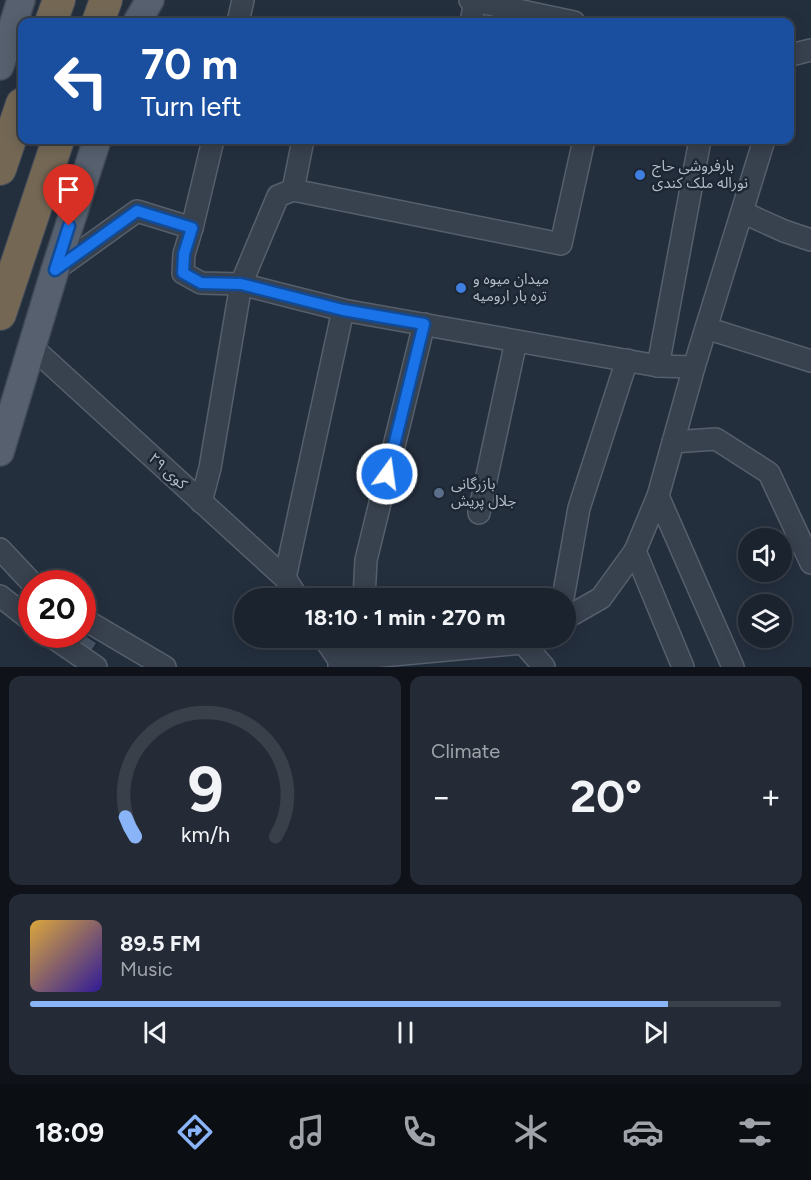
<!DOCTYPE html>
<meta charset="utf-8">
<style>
:root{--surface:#1b232e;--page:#242b36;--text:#f1f3f6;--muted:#a0a4aa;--line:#39404a;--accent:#8ab4f8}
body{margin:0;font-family:Figtree,"Noto Sans Arabic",sans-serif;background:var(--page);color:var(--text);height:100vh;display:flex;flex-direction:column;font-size:22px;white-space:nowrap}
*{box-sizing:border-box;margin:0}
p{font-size:20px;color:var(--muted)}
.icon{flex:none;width:33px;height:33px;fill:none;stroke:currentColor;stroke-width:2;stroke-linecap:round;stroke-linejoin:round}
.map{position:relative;height:667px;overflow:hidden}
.sheet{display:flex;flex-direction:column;gap:9px;padding:9px;background:#0f1319;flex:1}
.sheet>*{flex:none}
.guide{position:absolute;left:18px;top:18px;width:776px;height:126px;border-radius:12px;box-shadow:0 3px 15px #0003,0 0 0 2px var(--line);background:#1a4fa0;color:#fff;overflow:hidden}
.fabs{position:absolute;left:738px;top:528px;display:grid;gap:12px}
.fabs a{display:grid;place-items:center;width:54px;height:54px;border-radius:50%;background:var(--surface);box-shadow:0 3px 15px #0003,0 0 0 2px var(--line);font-size:30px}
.speed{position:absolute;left:18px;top:570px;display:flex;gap:12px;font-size:30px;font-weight:700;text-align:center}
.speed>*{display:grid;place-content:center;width:78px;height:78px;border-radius:50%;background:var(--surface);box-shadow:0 3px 15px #0003,0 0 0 2px var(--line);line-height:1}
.speed .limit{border:9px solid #d22;background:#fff;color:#111}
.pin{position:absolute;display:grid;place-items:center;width:51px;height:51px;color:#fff;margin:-62px -26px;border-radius:50% 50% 50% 0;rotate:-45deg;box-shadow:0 0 6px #0007}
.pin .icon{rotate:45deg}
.me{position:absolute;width:66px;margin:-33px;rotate:14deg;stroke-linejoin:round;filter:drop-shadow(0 0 4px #0008)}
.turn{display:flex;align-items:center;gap:21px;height:126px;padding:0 24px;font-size:27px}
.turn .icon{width:78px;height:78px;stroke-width:2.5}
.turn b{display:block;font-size:42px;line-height:51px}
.big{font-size:45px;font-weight:700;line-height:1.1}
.sheet .tile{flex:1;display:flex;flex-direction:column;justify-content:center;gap:9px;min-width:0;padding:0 21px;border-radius:12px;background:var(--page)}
.sheet .dial{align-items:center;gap:0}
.dial svg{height:156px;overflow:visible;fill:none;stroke:var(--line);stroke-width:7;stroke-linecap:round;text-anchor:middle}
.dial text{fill:var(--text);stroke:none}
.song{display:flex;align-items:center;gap:18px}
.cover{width:72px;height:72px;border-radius:9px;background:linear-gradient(135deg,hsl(40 70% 55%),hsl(250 70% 35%))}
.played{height:6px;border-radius:3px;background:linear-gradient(90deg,var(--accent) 85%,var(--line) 85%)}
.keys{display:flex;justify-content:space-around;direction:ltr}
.heat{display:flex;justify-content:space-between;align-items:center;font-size:33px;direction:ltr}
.sheet .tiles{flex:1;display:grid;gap:9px;grid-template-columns:1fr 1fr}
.tile:last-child{grid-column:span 2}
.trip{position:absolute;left:234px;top:588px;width:342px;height:60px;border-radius:30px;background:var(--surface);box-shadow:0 3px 15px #0003,0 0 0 2px var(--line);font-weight:700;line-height:60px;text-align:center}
.tabs{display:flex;height:96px;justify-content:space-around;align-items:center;background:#0b0e12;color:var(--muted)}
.tabs .icon{width:42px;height:42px}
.tabs .on{color:var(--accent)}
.tabs b{font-size:27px;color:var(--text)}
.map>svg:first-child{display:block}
</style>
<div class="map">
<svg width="811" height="667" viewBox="0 0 811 667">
<rect width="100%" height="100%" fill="#242f3e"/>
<path fill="#455162" stroke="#1f2835" stroke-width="1.5" d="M82 633 97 643 90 654 61 634H82Z"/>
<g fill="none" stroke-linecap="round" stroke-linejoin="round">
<g stroke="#565f6c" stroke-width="24">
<g id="minor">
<path d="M470 0 574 22"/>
<path d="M238 22 243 0"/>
<path d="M471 22 475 1"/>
<path d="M791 55 811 50"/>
<path d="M293 190 303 140"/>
<path d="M742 212 784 231 811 240"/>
<path d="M192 228 213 140"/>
<path d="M55 270 137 211 192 228 184 254 183 273 201 283 241 284 343 310 658 366 700 140"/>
<path d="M706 328 811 361"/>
<path d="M32 347 285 578 298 598"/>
<path d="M658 366 694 367 764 140"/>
<path d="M673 442 716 439 769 473 811 563"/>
<path d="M658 496 733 667"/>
<path d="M201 502 210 468 241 284 278 196 293 190 561 244 584 140"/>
<path d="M479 513 516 341"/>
<path d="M0 549 33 584"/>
<path d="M635 551 683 667"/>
<path d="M285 578 343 310"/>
<path d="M0 596 32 621"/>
<path d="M364 598 366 560 424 324"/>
<path d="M563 598 579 508 627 360"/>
<path d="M82 618 165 667"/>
<path d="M566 618 601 598 635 551 658 496 694 367"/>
<path d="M48 634 96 667"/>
<path d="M324 638 339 660V667"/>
<path d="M523 643 544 667"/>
<path d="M339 660 523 643 533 638"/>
</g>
</g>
<g stroke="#414a57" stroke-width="30">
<g id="major">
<path d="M137 22 150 0"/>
<path d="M0 66 21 0"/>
<path d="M0 452 55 270 97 140"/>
</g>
</g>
<g stroke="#434c59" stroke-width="34">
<g id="highway">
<path d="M51 22 59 0"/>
<path d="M98 22 106 0"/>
<path d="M0 169 22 104"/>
<path d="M0 314 58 140"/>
</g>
</g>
<use href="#minor" stroke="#38414e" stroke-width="21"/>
<use href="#major" stroke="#56606e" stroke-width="27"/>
<use href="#highway" stroke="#746855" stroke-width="32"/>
</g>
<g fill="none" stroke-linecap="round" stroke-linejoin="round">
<g stroke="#114b97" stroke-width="15">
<path id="route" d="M69 226 55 270 137 211 192 228 184 254 183 273 201 283 241 284 343 310 424 324 387 474"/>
</g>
<use href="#route" stroke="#1a73e8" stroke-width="10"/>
</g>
<g fill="#3f7fe0" stroke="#1d2633" stroke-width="2">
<circle cx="640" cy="175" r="6"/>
<circle cx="461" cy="288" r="6"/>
</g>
<circle fill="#5c6f8a" stroke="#1d2633" stroke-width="2" cx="439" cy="493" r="6"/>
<g text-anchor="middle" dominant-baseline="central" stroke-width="5" stroke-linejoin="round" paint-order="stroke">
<g font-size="15" fill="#b4bcc9" stroke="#1d2633" text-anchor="start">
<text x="652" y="166">بارفروشی حاج<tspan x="652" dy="17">نوراله ملک کندی</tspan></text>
<text x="473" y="279">میدان میوه و<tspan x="473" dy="17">تره بار ارومیه</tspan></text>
<text x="451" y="484">بازرگانی<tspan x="451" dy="17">جلال پریش</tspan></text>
</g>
<g font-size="15" fill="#b4bcc9" stroke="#1d2633">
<text transform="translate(168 471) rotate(42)">کوی ۲۹</text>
</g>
</g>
</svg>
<div class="fabs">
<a><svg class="icon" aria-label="sound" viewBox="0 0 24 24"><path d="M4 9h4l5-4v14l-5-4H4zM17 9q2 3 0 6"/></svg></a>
<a><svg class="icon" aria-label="layers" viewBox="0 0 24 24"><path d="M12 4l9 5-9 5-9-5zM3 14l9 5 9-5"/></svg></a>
</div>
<div class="speed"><div class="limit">20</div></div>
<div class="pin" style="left:69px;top:226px;background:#d93025"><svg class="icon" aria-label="arrive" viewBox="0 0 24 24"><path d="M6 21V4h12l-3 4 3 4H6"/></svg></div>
<svg class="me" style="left:387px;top:474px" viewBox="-20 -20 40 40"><circle r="17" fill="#1a73e8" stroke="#fff" stroke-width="3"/><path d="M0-11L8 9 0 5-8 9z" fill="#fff"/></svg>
<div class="trip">18:10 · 1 min · 270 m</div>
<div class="guide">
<div class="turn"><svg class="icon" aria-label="left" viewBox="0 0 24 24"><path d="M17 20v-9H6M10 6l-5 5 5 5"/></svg><div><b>70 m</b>Turn left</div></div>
</div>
</div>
<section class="sheet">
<div class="tiles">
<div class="tile dial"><svg viewBox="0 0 100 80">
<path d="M14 69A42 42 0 1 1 86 69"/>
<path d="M14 69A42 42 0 0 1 9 59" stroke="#8ab4f8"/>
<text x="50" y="56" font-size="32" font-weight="700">9</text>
<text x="50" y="72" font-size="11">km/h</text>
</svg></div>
<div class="tile"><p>Climate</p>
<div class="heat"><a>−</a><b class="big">20°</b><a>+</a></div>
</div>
<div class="tile">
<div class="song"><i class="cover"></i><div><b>89.5 FM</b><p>Music</p></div></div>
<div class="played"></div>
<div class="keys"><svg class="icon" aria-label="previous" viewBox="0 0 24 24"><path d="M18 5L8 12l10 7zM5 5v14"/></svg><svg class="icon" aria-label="pause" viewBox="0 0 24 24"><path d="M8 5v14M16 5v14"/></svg><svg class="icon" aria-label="next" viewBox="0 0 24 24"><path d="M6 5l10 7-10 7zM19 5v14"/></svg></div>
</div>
</div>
</section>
<nav class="tabs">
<b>18:09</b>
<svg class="icon on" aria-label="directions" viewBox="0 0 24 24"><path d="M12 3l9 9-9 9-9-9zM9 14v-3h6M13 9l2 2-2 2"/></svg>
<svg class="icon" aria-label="music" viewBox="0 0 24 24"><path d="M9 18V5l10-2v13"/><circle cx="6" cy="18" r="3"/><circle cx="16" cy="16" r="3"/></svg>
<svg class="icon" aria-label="phone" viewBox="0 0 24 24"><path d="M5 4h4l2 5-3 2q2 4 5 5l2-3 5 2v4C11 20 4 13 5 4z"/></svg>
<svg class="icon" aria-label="climate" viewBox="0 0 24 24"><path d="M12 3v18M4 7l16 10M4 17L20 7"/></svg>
<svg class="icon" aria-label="car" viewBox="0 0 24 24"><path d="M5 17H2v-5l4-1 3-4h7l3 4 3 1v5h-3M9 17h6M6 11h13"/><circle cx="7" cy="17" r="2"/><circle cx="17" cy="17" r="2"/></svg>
<svg class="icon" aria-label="filters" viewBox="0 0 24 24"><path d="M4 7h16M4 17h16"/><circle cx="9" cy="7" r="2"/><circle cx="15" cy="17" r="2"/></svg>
</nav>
